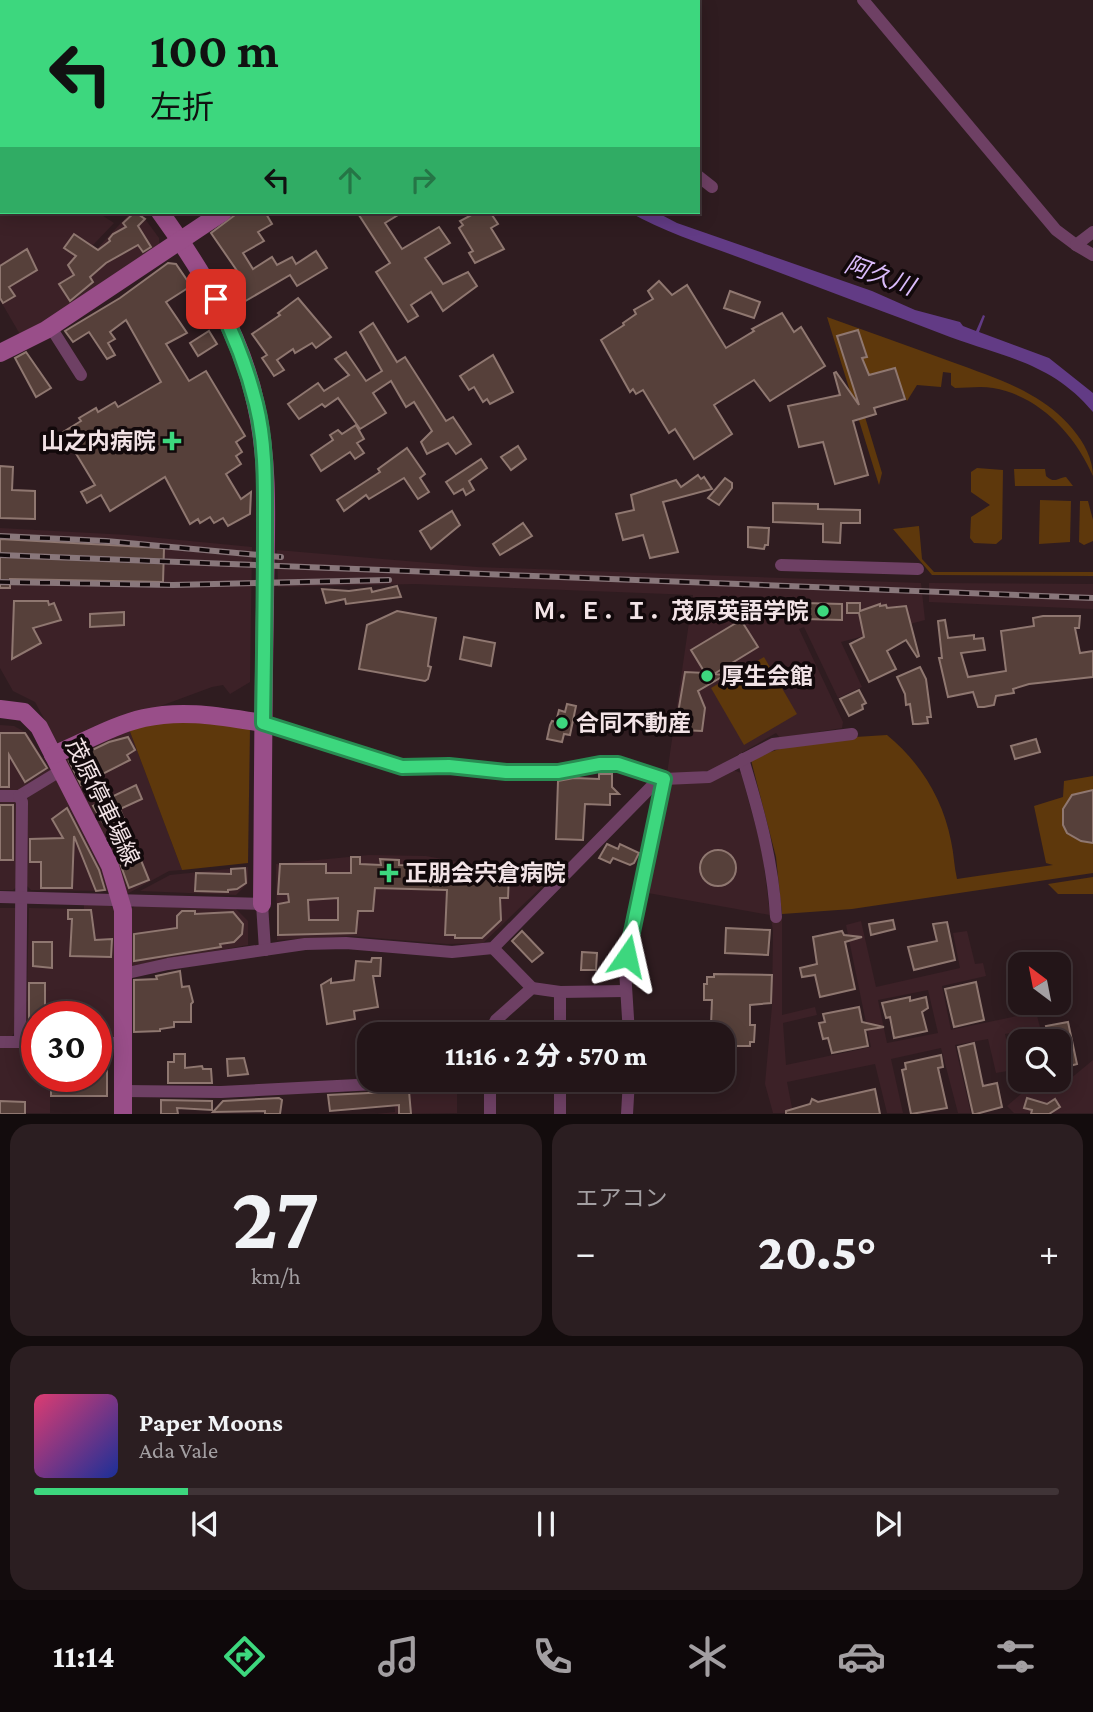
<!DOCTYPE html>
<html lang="ja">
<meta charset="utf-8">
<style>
:root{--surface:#231518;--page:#2b1e21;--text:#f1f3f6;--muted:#a39fa2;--line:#403437;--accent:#3dd77e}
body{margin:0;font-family:"Crimson Pro","Noto Sans JP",serif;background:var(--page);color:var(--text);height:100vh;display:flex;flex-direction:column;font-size:26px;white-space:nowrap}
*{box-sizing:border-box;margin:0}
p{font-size:23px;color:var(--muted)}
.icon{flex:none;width:38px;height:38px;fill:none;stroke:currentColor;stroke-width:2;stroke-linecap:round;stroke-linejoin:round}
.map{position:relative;height:1114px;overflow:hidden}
.panel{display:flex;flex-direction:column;gap:10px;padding:10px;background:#130c0d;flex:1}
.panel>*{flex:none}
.top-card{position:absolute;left:0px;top:0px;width:700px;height:214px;box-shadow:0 4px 18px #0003,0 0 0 2px var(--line);background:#3dd77e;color:#111;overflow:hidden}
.needle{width:46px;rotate:328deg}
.buttons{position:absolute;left:1008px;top:952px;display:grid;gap:14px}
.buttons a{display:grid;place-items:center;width:63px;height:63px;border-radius:14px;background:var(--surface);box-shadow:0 4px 18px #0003,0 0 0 2px var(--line);font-size:35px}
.speed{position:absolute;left:21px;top:1001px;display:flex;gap:14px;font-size:35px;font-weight:700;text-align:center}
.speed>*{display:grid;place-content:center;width:91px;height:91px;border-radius:50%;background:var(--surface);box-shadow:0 4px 18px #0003,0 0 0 2px var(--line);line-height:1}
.speed .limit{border:10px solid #d22;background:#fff;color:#111}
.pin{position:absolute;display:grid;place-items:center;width:60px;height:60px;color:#fff;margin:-30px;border-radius:14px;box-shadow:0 4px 10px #0006}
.me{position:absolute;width:77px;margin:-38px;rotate:11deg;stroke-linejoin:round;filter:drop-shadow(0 0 5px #0008)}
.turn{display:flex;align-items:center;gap:24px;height:147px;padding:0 35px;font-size:32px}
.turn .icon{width:91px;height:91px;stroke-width:2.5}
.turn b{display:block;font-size:49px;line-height:60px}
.lanes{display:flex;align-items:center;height:66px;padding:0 35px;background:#0003;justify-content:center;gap:35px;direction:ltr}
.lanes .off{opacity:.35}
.big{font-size:52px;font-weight:800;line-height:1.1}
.panel .card{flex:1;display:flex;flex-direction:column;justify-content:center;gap:10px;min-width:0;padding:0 24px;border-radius:21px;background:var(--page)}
.panel .dial{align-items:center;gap:0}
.dial b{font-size:91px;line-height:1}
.song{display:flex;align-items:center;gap:21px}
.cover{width:84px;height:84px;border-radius:10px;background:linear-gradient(135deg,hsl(340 70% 55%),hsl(230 70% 35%))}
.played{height:7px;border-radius:4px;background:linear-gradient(90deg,var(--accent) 15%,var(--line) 15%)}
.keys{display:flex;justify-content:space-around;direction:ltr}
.heat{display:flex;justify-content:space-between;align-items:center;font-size:38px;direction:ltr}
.panel .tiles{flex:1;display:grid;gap:10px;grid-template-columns:1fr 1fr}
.card:last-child{grid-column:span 2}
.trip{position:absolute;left:357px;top:1022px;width:378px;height:70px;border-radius:21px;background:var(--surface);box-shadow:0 4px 18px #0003,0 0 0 2px var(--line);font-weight:800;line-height:70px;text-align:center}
.tabs{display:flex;height:112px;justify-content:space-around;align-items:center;background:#0e080a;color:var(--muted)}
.tabs .icon{width:49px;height:49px}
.tabs .on{color:var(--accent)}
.tabs b{font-size:32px;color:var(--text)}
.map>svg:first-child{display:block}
</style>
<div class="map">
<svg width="1093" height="1114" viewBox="0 0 1093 1114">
<rect width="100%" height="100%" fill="#2f1c20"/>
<g fill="#3c2127" fill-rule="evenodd">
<path d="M0 92 2 212H97L114 223 93 245 96 250 131 212H140L159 238V245L21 336 0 300Z"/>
<path d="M0 528 128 535 252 547 250 682 230 694 223 685 212 687 58 744 35 702 13 691 0 668Z"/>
<path d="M277 550 477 567 921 583 925 620 841 642 862 687 838 698 804 627 799 629 843 722 842 728 780 738 776 733 710 771 667 774 693 595 415 584 278 587Z"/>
<path d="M929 583 1093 584V609L929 602Z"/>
<path d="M0 725 14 726 27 733 51 771 21 790 0 793Z"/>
<path d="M129 729 182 870 169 871 127 894 114 854 65 763 67 758Z"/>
<path d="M733 770 741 773 762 849 770 915 648 893 645 887 666 784Z"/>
<path d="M55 778 93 847 110 888 108 891 31 890 25 884 26 799Z"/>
<path d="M0 799 13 800 19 804V885L13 890H0Z"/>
<path d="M369 855 426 856 550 879 483 943 447 944 352 936 277 940 276 864Z"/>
<path d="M248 867V883L236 895 140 891 170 875Z"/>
<path d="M84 905H109L115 909V1038H96V1017H37V1037H31L26 1032 29 908 84 909Z"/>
<path d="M135 906 236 909 248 921V945L131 966V909Z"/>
<path d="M0 908H18L15 1032 11 1037 0 1036Z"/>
<path d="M771 918H782V1015L815 1007 817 1015 783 1023 786 1065 871 1047 846 925 861 921 876 987 960 968 953 933 967 931 975 964 983 963 986 976 942 986 951 1030 1036 1012 1040 1027 1005 1034 1013 1070 996 1073 988 1039 955 1045 971 1113H958L941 1048 891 1059 903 1113H887L875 1064 787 1082 793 1113H773L765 1084 772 1006 773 931ZM928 990 938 1033 887 1043 878 1000Z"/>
<path d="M0 1047 37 1048V1076H50V1113H0Z"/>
<path d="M1093 1060V1113H1014L1007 1106 1035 1082 1053 1093Z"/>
<path d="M457 1082V1113L377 1114 395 1112 393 1088Z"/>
</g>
<g fill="#5e380c">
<path d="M827 317C869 332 911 347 952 362 979 372 1007 381 1031 395 1059 410 1093 443 1093 476 1075 435 1040 396 993 388 981 386 967 388 955 388L951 385V373L943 372 941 387 917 385 907 401 897 376 865 417 882 473 879 485Z"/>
<path d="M977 468 1003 470 1002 539 996 544 974 543 970 538 971 517 990 505 971 492V472Z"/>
<path d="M1014 469H1045L1046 476C1055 484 1057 478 1066 477L1073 486H1015Z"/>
<path d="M1040 500 1071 501 1070 542 1039 544Z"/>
<path d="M1080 501H1088L1093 520V541L1084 545 1079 542Z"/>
<path d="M919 526 922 559 934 572H1093V576L932 575 893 529Z"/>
<path d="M764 657 797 714 744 745 711 688Z"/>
<path d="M179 719 250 728 248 863 182 870 129 729Z"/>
<path d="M887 735C920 762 943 799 951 841 954 854 954 867 957 879L1053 865 1046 863 1034 806 1063 797 1064 781 1093 776V873L852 909 782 914 776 857 751 760C794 739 841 738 887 735Z"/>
<path d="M1093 877V894H1058L1048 884Z"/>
</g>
<path fill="#623b85" d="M629 212H656L677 223 872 291 915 310 960 322 963 326 976 331 983 315 985 316 979 332 1049 358 1093 393V412C1052 363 1007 358 950 337 882 311 814 286 746 260 706 245 666 233 629 212Z"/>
<g fill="#56403a" stroke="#8f7770" stroke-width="2" fill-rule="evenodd">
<path d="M135 212 145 219 138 226 151 247 143 252 138 245 106 263 90 277 93 282 70 301 59 284 74 275 68 265 76 256 64 248 74 234 98 250 110 241 109 239 113 234 126 227 123 223Z"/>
<path d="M239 212H265L272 224 258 232 264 241 243 253 253 269 272 257 277 265 292 257 296 264 316 251 327 268 297 286 290 275 242 303 229 283 242 278 211 233Z"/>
<path d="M357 212H403L385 223 402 249 439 227 450 243 425 258 443 284 468 272 477 286 443 311 431 292 411 305 418 316 408 322 376 272 390 263Z"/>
<path d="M477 212H490L498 224 491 228 504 249 475 263 469 253 473 251 459 228 463 225 460 221Z"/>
<path d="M27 249 37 270 9 287 15 296 3 303 0 298V266Z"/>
<path d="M168 263 176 264 191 286 166 302 187 333 166 344 189 381 206 371 245 436 236 442 242 452 236 456 241 464 226 474 241 499 251 492 250 514 228 526 223 518 214 523 210 517 200 523 198 519 190 524 165 477 110 511 101 495 87 503 81 492 95 485 63 432 81 421 79 418 96 408 98 412 115 402 118 407 161 382 126 320 110 332 115 339 108 343 115 355 107 359 89 332 73 342 65 331 120 298Z"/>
<path d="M659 281 672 295 687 285 726 348 754 331 752 329 782 313 794 332 801 327 825 366 770 401 754 380 714 405 732 434 694 459 675 429 669 433 643 390 636 394 633 389 630 392 601 340 624 325 623 323 636 314 634 310 653 299 648 291Z"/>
<path d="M730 291 760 302 754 318 724 308Z"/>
<path d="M298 298 331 337 316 348 312 343 295 353 293 349 277 360 284 370 274 376 262 358 267 355 252 334 280 315 278 313Z"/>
<path d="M373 323 397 362 405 357 446 421 453 417 471 444 456 454 448 443 427 454 421 442 432 431 414 402 406 407 391 381 373 393 386 413 360 429 338 398 325 407 322 404 299 419 288 404 318 383 324 391 349 375 335 359 346 352 366 381 382 371 360 332Z"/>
<path d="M858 330 867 357 862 358 869 375 895 368 905 399 874 408 876 414 853 421 868 475 835 484 823 442 799 447 788 406 840 395 834 373 836 372 859 405 837 336Z"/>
<path d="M209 331 217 344 198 356 190 343Z"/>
<path d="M26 352 51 388 36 397 15 358Z"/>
<path d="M493 355 513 392 490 404 487 399 483 402 474 387 469 390 460 376Z"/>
<path d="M356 425 364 439 357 443 364 453 355 459 350 452 321 471 311 455 333 440 330 435 338 430 342 434Z"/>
<path d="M518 446 526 459 511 470 501 457Z"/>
<path d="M407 448 425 474 420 478 429 492 418 499 404 478 369 499 366 495 344 511 337 500 380 472 378 469Z"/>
<path d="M481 459 487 468 469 481 474 490 466 495 463 489 454 494 446 482Z"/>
<path d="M0 466 13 467 12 490 35 491V519L0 518Z"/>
<path d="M698 475 701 479 704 477 712 489 663 502 678 552 650 558 643 535 623 540 616 514 634 510 631 495 676 480 681 487Z"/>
<path d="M725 478 732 483V488L719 505 708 498Z"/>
<path d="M773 503 818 504V509L860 510V523H841L840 543 823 542V524L773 522Z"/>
<path d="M452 511 460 525 431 549 420 531Z"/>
<path d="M523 523 532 536 500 555 493 544Z"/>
<path d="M748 527 769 528 768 545H765L764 549 748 547Z"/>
<path d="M0 539 164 548 163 582 10 579V588H0Z"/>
<path d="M397 586 401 597 346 604 345 599 326 603 322 589 349 591 371 588 372 592Z"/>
<path d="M14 601H48L49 605 54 603 61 620 33 628 41 643 12 659Z"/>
<path d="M805 603 842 604V620L804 619Z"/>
<path d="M847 603H860V611L880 604V606L886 605 887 608 906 606 919 656 917 657 906 640 887 651 896 669 869 682 850 644 864 637 859 613H847Z"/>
<path d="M397 611 436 618 429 658 428 666 431 667 428 679 425 681 359 669 367 625Z"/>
<path d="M124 612V625L90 627V614Z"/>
<path d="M1043 616H1080L1079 628H1075L1080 653 1093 651V677L1029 684 1013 689 1014 693 996 696 994 705 984 707H978L973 692 948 697 939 658H942L938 621 945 620 948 638 974 635V639L983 638 985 650 961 653 968 677 1006 671 1001 631 1034 626 1033 618Z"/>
<path d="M741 620 758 647 714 674 725 675 698 691 705 708 702 731 680 730 678 727V713L685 672 705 673 691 650Z"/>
<path d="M464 637 495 643 491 666 460 659Z"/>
<path d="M920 667 926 679 931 717H927L928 723 918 724H913L910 704 906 705 905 694 897 677Z"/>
<path d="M859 690 866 703 862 705 863 709 849 716 840 699Z"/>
<path d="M567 704 576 706 570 735 564 734 562 742 547 739 550 725 552 721 556 722 559 710 565 712Z"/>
<path d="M0 733H25L47 768 25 782 9 755V787H0Z"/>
<path d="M128 737 135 750 127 755 130 760 81 785 69 761 109 742Z"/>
<path d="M1036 739 1040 752 1015 759 1011 746Z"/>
<path d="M599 774H612V787L619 794H610V805L585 804 583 840 556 839 558 781 574 778 599 779Z"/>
<path d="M136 785 142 799 120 809 124 819 113 824 110 819 103 823 93 806Z"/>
<path d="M1093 790V843L1081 841 1067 833 1063 825V809L1072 795Z"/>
<rect x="0" y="805" width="13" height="55"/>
<path d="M67 808 99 870 105 890 96 891 74 836 72 888H41V862H30V839L63 838 52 819Z"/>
<path d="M134 843 149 880 129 888 117 855 120 848Z"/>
<path d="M607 844 618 849 620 844 639 853 634 863 630 865 613 858 610 863 599 858Z"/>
<circle cx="718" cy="868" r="18"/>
<path d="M351 857H360V864L381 865 380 859 399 860V865L432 866 431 869 453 870V872L509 874 508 898H500L501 920 482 938H455V935H445L447 890 375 888 373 911H358L356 933 278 935V904L289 902 288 894H278L280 864H326V873H351ZM338 898V920H309L308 900Z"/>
<path d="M245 868 246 883 237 889 228 890V892L195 891 196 873 231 874V869Z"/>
<path d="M68 910H91L95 940 112 939 111 957 70 956 72 919H68Z"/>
<path d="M182 911H195V914L233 912 243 924 242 934 234 942 220 944 221 947 134 961V934L177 928V916Z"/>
<path d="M893 920 895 929 871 935 869 924Z"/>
<path d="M947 922 955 960 914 970 908 947 937 941 933 924Z"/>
<path d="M726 928 770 930 768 955 725 953Z"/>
<path d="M522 931 543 953 532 962 512 941Z"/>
<path d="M842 931 844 935 862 937 845 942 855 989 820 997 815 975 802 977 800 968 817 964 813 937Z"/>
<path d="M33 942H52V968L33 966Z"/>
<path d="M582 952 597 953 596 970H581Z"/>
<path d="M372 958H381L380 976H373L378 1007 354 1011 355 1019 327 1024 321 985 331 979V983L354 980 356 961 371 962Z"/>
<path d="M180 971 182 987 189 986 193 1002 191 1004V1022H174V1027L160 1029V1031L134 1032V980L157 979 156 976Z"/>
<path d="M714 974 772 975 771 1003 750 1005V1025H755L754 1042H750V1046H723V1034H706L707 1024 711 1025 712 1000H704V984H707V977H714Z"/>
<path d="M976 982 984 1020 954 1027 945 989Z"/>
<path d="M29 983H45V1017H37V1033L29 1031Z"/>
<path d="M910 997V1001L926 997 928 1008 922 1012 927 1031 894 1038 890 1017 886 1018 882 1003Z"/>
<path d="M859 1007 862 1022 884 1027 865 1030 868 1046 832 1053 828 1038 823 1039 819 1023 825 1022 823 1014Z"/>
<path d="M1068 1022 1077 1064 1059 1069V1041H1050L1046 1026Z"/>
<path d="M974 1043 983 1086 997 1083 1002 1107 976 1114H973L958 1047Z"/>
<path d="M174 1054H185V1068L202 1066 203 1069H211L212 1083H168V1062H174Z"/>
<path d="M941 1055 943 1067 938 1068 947 1108 911 1114 902 1070 906 1069 905 1063Z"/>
<path d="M244 1058 248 1074 228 1076 227 1059Z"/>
<path d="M96 1069H107V1096H51V1076H96Z"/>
<path d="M875 1089 880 1114H786V1111L810 1104 812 1099 818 1102Z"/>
<path d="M409 1091 411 1114H399V1105L330 1111 328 1095Z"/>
<path d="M279 1098 282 1100 280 1114H265V1111L213 1112 223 1101Z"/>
<path d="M1027 1098 1047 1104 1055 1099 1060 1107 1049 1114H1031L1032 1110 1024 1108Z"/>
<path d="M161 1100 212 1101V1110L177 1108 178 1114H161Z"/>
<path d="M0 1101 25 1102V1114H0Z"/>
</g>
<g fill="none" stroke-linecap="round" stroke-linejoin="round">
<g stroke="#6e4064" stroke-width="12">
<path d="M530 0V2"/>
<path d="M863 0 1056 230 1076 245 1093 232"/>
<path d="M698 176 712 187"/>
<path d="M1076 245 1093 255"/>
<path d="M50 326 81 375"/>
<path d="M781 565 918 569"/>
<path d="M263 723 402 767 449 766 506 772H558L600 764H618L664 779"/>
<path d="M743 759C759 812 773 862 776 917"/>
<path d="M0 796H19L60 771"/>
<path d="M19 796 22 802 20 1042"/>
<path d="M0 897 262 904 265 950"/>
<path d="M493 948 532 988"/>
<path d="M123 974 168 964 305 944 346 943 452 952 493 948 653 785 664 779 709 777 773 744 852 734"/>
<path d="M560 992V1034"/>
<path d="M489 1034 496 1020 532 988 560 992 625 991"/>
<path d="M629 1034 625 970 664 779"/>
<path d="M0 1042H37"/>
<path d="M96 1043H122"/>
<path d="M490 1080V1114"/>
<path d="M560 1080V1114"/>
<path d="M123 1091 221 1092 435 1081"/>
<path d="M627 1114 629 1080"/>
</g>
<g stroke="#994e89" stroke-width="18">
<path d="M592 2 599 0"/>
<path d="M0 13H2"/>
<path d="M160 212C202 270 241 334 256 405 271 470 265 540 265 607 263 706 263 805 262 904"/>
<path d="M0 353 46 330 223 212"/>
<path d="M0 709 24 712 39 727 110 866 123 910V1114"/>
<path d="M53 755C83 743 113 725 144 718 185 709 222 717 263 723"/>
</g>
<g stroke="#89777b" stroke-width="6">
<g id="rail">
<path d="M0 536 106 541 281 557"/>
<path d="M0 555 1093 598"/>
<path d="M0 582 173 585 389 580"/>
</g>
</g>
<use href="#rail" stroke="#12090b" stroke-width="3.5" stroke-dasharray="10" stroke-linecap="butt"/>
</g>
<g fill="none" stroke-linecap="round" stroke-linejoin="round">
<g stroke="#288c52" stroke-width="18">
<path id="route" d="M216 299C233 332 247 367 256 404 266 444 265 485 265 526 265 592 264 658 263 723L402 767 449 766 506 772H558L600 764H618L664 779 627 956"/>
</g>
<use href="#route" stroke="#3dd77e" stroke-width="12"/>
</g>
<g fill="#3dd77e" stroke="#12090b" stroke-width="2.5">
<path d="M168.5 430.5h7v7h7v7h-7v7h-7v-7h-7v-7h7z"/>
<circle cx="823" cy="611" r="7"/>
<circle cx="707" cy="676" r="7"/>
<circle cx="562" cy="723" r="7"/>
<path d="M385.5 862.5h7v7h7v7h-7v7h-7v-7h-7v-7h7z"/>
</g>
<g text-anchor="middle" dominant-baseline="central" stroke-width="7" stroke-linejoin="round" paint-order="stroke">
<g font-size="23" font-weight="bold" fill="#f2e3e6" stroke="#12090b" text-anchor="start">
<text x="156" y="441" text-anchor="end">山之内病院</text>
<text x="809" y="611" text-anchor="end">Ｍ．Ｅ．Ｉ．茂原英語学院</text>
<text x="721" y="676">厚生会館</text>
<text x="576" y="723">合同不動産</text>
<text x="405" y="873">正朋会宍倉病院</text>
</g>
<g font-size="23" fill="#f2e3e6" stroke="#12090b">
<text transform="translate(103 802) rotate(64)">茂原停車場線</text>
</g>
<g font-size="24" font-style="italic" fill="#dabcfb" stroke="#12090b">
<text transform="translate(880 275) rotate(20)">阿久川</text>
</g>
</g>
</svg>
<div class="buttons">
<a><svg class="needle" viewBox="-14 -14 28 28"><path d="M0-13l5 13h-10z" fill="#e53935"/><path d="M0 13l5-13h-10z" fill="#a39fa2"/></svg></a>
<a><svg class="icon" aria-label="search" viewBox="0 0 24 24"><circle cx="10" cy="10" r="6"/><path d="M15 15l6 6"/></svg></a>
</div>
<div class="speed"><div class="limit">30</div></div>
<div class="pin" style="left:216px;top:299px;background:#d93025"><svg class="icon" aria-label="arrive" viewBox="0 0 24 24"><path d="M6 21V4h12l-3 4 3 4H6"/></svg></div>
<svg class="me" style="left:627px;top:956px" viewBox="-20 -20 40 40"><path d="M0-17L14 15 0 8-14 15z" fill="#3dd77e" stroke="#fff" stroke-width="4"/></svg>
<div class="trip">11:16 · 2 分 · 570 m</div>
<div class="top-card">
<div class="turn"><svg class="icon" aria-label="left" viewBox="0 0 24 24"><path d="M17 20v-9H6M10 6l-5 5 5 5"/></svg><div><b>100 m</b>左折</div></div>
<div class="lanes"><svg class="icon" aria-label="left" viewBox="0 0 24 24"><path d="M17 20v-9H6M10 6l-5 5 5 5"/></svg><svg class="icon off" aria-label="ahead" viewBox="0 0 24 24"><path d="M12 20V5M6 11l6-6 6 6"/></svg><svg class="icon off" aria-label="right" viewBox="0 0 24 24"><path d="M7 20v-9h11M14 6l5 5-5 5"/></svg></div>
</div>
</div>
<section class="panel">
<div class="tiles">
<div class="card dial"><b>27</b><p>km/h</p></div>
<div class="card"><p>エアコン</p>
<div class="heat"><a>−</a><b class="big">20.5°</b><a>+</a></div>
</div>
<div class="card">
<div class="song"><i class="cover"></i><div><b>Paper Moons</b><p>Ada Vale</p></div></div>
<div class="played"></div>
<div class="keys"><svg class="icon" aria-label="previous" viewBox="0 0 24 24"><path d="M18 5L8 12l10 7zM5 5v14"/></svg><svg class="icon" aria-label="pause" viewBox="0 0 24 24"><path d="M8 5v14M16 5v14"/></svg><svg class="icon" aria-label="next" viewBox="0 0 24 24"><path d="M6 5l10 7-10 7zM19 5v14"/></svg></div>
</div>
</div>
</section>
<nav class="tabs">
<b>11:14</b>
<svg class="icon on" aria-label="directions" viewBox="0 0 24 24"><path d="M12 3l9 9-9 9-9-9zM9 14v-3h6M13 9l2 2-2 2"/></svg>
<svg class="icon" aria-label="music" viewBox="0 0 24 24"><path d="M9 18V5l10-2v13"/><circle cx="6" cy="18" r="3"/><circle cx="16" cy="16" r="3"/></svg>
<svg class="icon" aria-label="phone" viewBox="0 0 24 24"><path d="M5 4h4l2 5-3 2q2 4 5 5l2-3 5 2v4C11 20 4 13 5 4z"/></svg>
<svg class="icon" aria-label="climate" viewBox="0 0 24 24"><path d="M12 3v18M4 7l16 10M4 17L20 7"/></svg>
<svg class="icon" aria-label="car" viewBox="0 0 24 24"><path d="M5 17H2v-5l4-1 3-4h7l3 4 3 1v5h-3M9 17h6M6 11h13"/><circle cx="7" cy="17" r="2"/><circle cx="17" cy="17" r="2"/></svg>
<svg class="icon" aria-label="filters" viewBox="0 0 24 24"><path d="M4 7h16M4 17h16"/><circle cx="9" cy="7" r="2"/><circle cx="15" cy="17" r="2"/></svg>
</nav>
